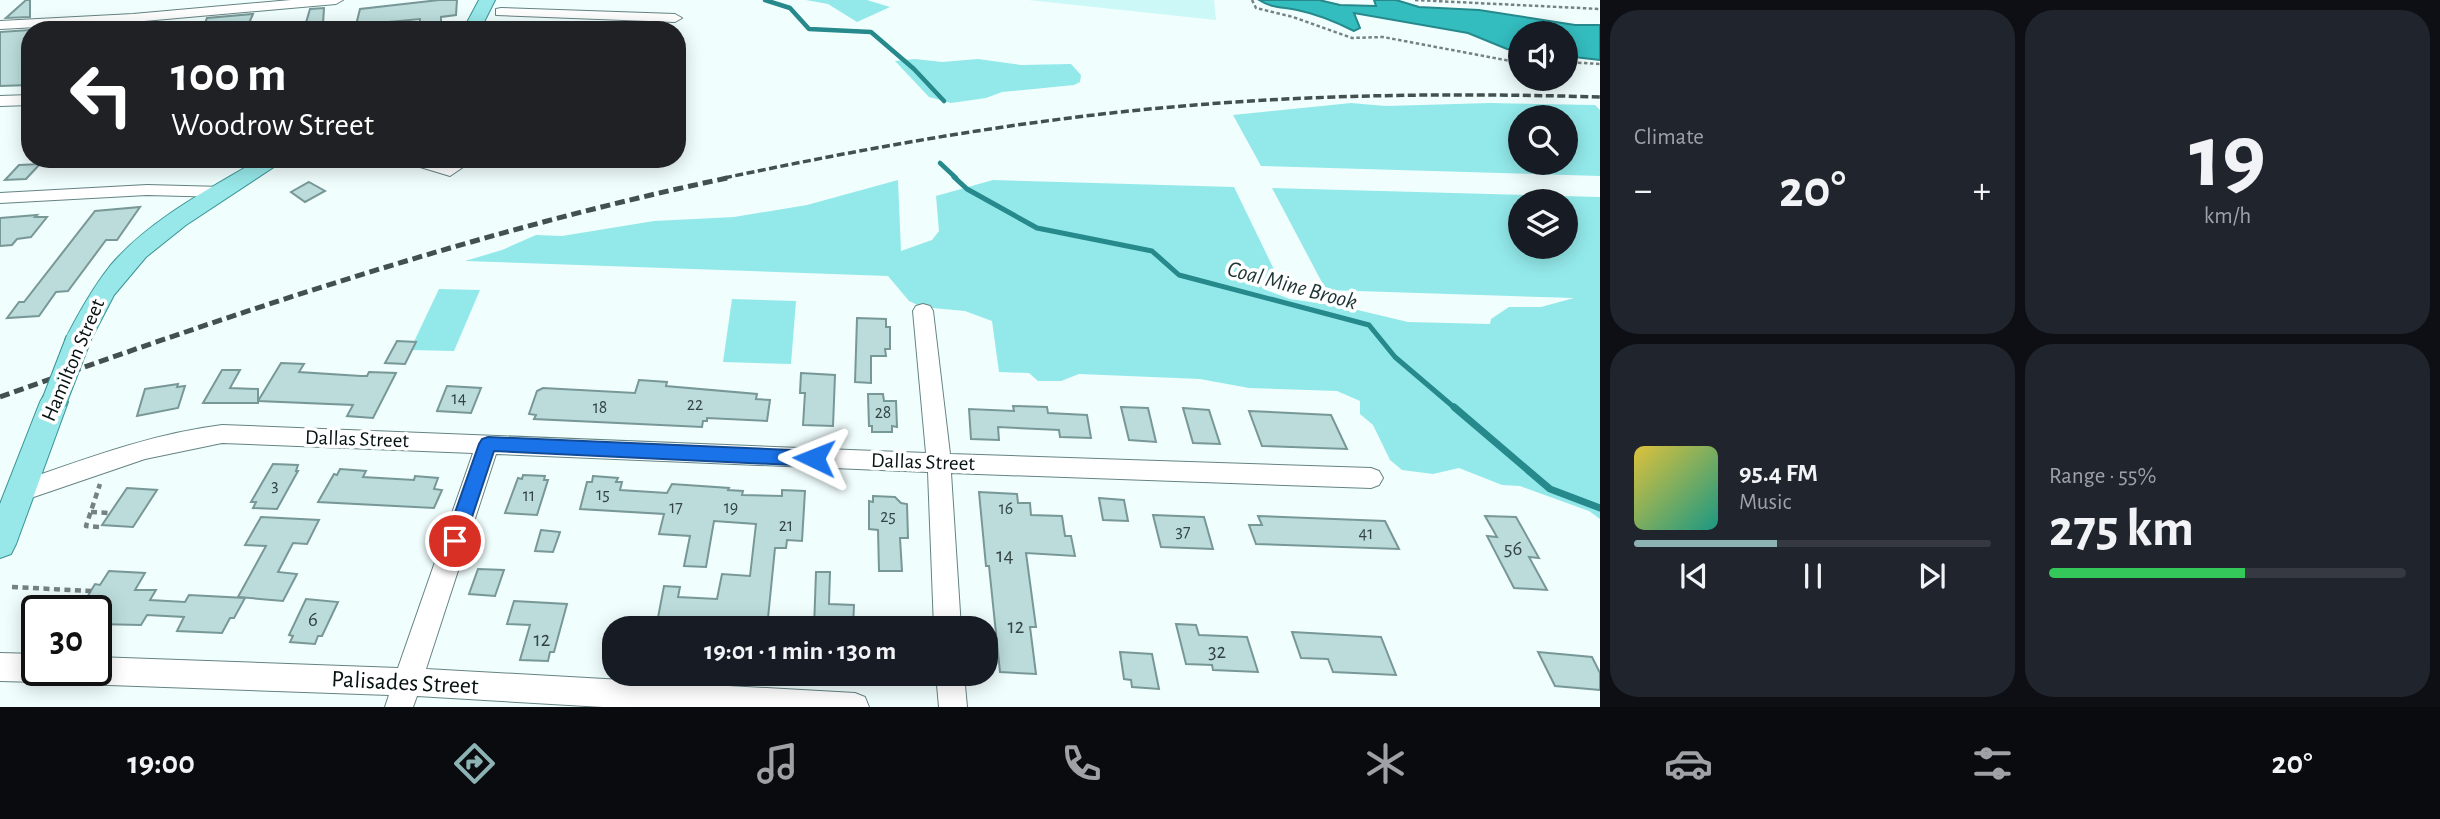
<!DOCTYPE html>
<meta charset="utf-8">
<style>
:root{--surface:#171b24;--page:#20242c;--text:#f1f3f6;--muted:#9ea1a6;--line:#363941;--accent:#8cb2b4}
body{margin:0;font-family:"Alegreya Sans",sans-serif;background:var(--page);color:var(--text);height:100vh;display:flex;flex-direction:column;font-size:26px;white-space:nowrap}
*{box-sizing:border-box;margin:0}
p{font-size:23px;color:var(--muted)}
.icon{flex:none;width:38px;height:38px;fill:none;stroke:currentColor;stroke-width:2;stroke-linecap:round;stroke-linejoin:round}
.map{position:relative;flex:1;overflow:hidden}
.side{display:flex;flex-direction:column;gap:10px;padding:10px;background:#0d0f14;width:840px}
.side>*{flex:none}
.banner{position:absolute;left:21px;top:21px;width:665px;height:147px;border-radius:28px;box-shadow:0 4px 18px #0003;background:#202124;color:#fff;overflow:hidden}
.controls{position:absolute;left:1508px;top:21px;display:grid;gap:14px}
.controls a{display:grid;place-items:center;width:70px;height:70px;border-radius:50%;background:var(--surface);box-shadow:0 4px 18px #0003;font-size:35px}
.speed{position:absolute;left:21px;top:595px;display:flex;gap:14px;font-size:35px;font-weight:700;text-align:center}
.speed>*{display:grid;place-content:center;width:91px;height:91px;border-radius:50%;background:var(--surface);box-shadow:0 4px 18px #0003;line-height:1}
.speed .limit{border:4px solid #111;border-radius:10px;background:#fff;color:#111}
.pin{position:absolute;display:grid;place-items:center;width:60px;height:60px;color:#fff;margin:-30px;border:4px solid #fff;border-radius:50%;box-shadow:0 2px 7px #0007}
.me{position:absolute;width:77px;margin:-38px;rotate:272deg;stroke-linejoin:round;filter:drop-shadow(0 0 5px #0008)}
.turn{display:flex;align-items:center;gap:24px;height:147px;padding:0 35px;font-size:32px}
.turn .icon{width:91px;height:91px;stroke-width:2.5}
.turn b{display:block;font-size:49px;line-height:60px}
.big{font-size:52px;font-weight:600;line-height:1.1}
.side .card{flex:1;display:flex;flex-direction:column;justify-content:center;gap:10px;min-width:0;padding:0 24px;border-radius:28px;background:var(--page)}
.side .dial{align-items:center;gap:0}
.dial b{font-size:91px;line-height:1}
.song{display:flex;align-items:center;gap:21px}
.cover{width:84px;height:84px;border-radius:10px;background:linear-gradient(135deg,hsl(50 70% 55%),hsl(170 70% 35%))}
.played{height:7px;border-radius:4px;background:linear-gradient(90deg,var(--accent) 40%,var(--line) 40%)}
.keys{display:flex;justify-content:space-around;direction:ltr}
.heat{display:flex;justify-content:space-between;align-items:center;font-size:38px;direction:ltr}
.charge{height:10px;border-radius:5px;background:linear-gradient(90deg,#34c759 55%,var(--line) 0)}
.side .tiles{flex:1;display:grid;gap:10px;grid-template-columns:repeat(2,1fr)}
.trip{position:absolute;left:602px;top:616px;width:396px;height:70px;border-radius:28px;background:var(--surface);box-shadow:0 4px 18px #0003;font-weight:600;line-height:70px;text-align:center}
.tab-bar{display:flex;height:112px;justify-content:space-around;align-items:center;background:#090b0e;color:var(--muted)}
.tab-bar .icon{width:49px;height:49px}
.tab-bar .on{color:var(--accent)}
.tab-bar b{font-size:32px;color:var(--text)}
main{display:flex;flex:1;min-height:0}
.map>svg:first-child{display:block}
</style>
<main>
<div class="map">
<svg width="1600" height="707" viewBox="0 0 1600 707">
<rect width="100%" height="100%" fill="#f1fefe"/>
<path fill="#cdf8f8" d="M1028 0H1214L1216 20Z"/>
<g fill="#93e9ea" fill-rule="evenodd">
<path d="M806 0H867L890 7 857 22 828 4Z"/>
<path d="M915 59 942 62 978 59 1021 65 1071 64 1081 75 1080 82 1074 85 1002 92 986 98 951 103 929 97 895 61Z"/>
<path d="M1351 103 1386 106 1490 103 1595 105 1600 110V176L1261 166 1233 115ZM1521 117H1566V163H1521Z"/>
<path d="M898 180 901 251 932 240 939 231 936 196 993 180 1234 187 1283 288 1263 289 1290 299 1345 307 1408 322 1490 324 1491 319 1509 307H1541L1574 298 1326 290 1272 188 1600 197V519L1589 511 1520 486 1502 485 1459 468 1433 474 1402 470 1390 460 1373 425 1360 414V401L1337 391 1249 388 1200 379 1079 374 1061 381H1038L1029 373 999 372 992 321 965 311 922 307 909 301 888 276 465 261 502 250 536 235 562 236 654 221 734 217 807 205ZM1521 201H1566V247H1521Z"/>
<path d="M439 289 480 290 454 351 410 350Z"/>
<path d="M732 299 796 301 791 364 723 362Z"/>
</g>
<path fill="#34bdbf" stroke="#26898b" stroke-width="2" d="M1259 0H1319L1340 5 1376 6 1374 0H1396L1419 7 1479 10 1575 25H1600V60L1566 56V33H1521V51L1507 49 1468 33 1354 13 1360 28 1354 31C1336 22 1317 14 1297 10 1283 7 1271 8 1259 0Z"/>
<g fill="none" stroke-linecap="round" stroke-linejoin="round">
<g stroke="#26898b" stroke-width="4.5">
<path d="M765 0 790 8 809 29 871 32 914 69 944 101"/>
<path d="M940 163 956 178"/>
</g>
<path stroke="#26898b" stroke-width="5" d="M954 177 967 189 1037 228 1152 251 1179 275 1369 325 1395 357 1456 409"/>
<path stroke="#26898b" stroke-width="7" d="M1454 407 1550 489 1600 508"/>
</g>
<g fill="#bcdcdc" stroke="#789797" stroke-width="2">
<path d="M26 0H30V17L6 18Z"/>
<path d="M439 0H457L456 15 441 17V30H420V19L356 25 360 9Z"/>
<path d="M324 8 323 24 305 26 310 9Z"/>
<path d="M253 14 246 30H202L207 18Z"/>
<path d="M30 30V85L0 86V32Z"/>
<path d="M40 164 26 179 5 180 19 165Z"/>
<path d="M309 182 325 191 305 202 291 192Z"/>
<path d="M140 207 117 240H106L68 291 56 292 39 316 7 318 19 302H24L95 211Z"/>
<path d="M37 215 35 217H47L31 237 17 239 12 245 0 246V218Z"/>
<path d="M857 318 886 319V327H890V349H885L886 356H871V383L855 382Z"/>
<path d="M397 341 416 342 405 364 385 363Z"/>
<path d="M281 363 304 364 299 372 361 376H367L369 372 396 373 373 418 347 416 353 405 258 401Z"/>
<path d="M222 370H240L230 388 258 389V403H203Z"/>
<path d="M801 373 835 375 833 426 803 425 805 393H800Z"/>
<path d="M639 380 667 382 666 386 757 394 756 399 770 400 767 421 707 418V421H703L702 427 534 419 536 415 529 414 537 391 543 388 635 393Z"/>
<path d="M178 384 177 387 185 386 178 408 137 416 145 389Z"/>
<path d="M447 386 481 388 471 413 437 411Z"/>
<path d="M868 394H883L884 401H896L897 427 892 426V432H872V426H869Z"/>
<path d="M1013 406 1047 407 1048 413 1087 415 1091 438 1060 437 1059 430 998 427 999 440 971 439 969 409 1014 411Z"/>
<path d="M1121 407 1148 408 1156 442 1129 440Z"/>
<path d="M1183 408 1209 410 1220 444 1193 443Z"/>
<path d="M1249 411 1331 415 1347 449 1262 446Z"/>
<path d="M273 464 298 465 296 471H298L277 509 253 508 256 502H251Z"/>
<path d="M340 469 366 471 363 477 414 480 415 476 438 478 434 489 442 490 434 508 318 502 334 474 337 475Z"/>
<path d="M523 475 545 476 544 480H548L537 515 505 513 518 478 522 479Z"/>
<path d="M593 476 618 478 616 482H622L620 490 667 493 672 484 729 488 728 490 743 491 742 495 782 496V490L805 491 802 541 787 540 786 548H775L767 628H656L664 586 680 587 678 597 717 599 722 574 750 576 756 524 714 521 706 567 684 566 690 536 659 534 664 514 580 509 587 482H592Z"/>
<path d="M127 488 157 490 133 527 102 525Z"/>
<path d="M979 492 1017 494 1018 503H1030L1031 515 1062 516 1065 536H1071L1075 556 1026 553 1036 627H1030L1036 674 1000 672 989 566H986Z"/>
<path d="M873 496 895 497 901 503 907 504 908 538H900L902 571H879L878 530 869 529V501L873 502Z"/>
<path d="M1099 498 1124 500 1128 521 1103 520Z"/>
<path d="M1153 515 1204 517 1213 549 1161 547Z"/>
<path d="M1258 516 1385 521 1399 549 1256 544 1249 525H1262Z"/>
<path d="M1485 516 1516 517 1539 558 1529 557 1547 590 1514 588 1487 536 1497 537Z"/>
<path d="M261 517 319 520 307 544 293 543 278 572 297 574 283 601 238 597 266 546 245 545Z"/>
<path d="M541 530 560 532 553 552 535 551Z"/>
<path d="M478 569 504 570 495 596 469 594Z"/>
<path d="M109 571 145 573 135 590H156L150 600 185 602 189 595 245 598 234 618H230L222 633 177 631 184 617 147 615 141 625 96 624V611H82L90 599H86L95 584 100 585Z"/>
<path d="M816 572H830L829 604 854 605 853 628H814Z"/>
<path d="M306 599 338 602 322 636H318L315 644 290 642 293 636 289 635Z"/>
<path d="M514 601 567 604 554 652H550L548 661 520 660 530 625 507 624Z"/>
<path d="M1176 624 1196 625 1199 635 1247 637 1258 672 1213 670 1212 665 1186 664Z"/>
<path d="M1292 632 1381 637 1396 675 1333 672 1328 659 1301 658Z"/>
<path d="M1120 652 1152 654 1159 689 1132 687 1131 680 1124 679Z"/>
<path d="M1538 652 1592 657 1600 673V690L1555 686Z"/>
</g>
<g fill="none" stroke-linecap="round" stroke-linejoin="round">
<g stroke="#658383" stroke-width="2">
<g id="minor">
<path d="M291 0H343L336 4 133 22 0 29V21L133 14Z"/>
<path d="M501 8 675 14 682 18 675 22 496 15V9Z"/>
<path d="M30 95V105L0 106V96Z"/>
<path d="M405 159H431L448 165 456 159H475L450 176 407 163Z"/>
<path d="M147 185 223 187 232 192 223 197 147 195 0 203V193Z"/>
<path d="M923 304 930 306 933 311 950 454 1371 468 1379 471 1383 478 1379 485 1371 488 951 473 961 628H934L928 472 496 454 426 669 855 693 865 697 869 707H603L417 696 413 707H385L389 695 81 684 71 680 67 670H96V657L398 668 473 453 222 443 145 459 22 501 13 498 10 491 13 484C82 460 150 434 222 425L926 453 913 311 916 306Z"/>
<path d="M0 653 37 654V670H50L47 678 37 682 0 681Z"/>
<path d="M936 674H964L967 707H939Z"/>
</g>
</g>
<g stroke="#389294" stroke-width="2">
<g id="major">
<path d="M479 0H495L480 30H463Z"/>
<path d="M260 159H286L186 225 146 257 114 295 87 347 78 349 69 347 65 340C78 314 92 289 110 266 149 220 209 189 260 159Z"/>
<path d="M54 391 64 395 68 402 16 544 11 554 0 558V504L40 402 44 395Z"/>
</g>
</g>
<g stroke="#758182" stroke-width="2.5" stroke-dasharray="3.5 2.5" stroke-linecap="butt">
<path d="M1252 0 1256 8 1293 17 1352 38 1383 37 1521 63"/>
<path d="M1415 0 1600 9"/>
<path d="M1566 62 1600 64"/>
</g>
<g stroke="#758182" stroke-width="4.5" stroke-dasharray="6 4.5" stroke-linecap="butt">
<path d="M91 512 109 513"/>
<path d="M99 527 86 526 100 484"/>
<path d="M12 587 91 591"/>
</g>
<use href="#minor" fill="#fff" fill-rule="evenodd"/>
<use href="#major" fill="#98e8e9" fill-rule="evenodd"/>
<path stroke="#444f50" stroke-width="3.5" stroke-dasharray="8 3.5" stroke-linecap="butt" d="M724 178C876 146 1028 119 1183 106 1322 94 1461 93 1600 97"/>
<path stroke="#444f50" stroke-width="5" stroke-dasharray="10 5" stroke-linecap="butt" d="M0 397C240 311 483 229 732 177"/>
<g stroke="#389294" stroke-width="26" stroke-linecap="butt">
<path id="major-bridge" d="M54 402 78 340"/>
</g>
<use href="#major-bridge" stroke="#98e8e9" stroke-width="24"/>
</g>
<path fill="#1a73e8" stroke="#114b97" stroke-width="2" d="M488 437 814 451 820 453 823 458 820 463 814 466 494 451 464 541 461 547 455 550 448 547 445 541 479 444 482 439Z"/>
<g text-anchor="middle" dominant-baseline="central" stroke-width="7" stroke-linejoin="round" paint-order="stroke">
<g font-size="18" fill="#344444">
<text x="459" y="399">14</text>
<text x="695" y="405">22</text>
<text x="600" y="408">18</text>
<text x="883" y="413">28</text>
<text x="275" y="486">3</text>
<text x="603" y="495">15</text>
<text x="529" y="496">11</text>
<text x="676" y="508">17</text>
<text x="731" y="508">19</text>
<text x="1006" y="509">16</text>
<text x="888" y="517">25</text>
<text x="786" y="526">21</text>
<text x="1183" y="532">37</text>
<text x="1366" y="534">41</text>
</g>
<g font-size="21" fill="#061112" stroke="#fff">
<text transform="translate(73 360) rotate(-67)">Hamilton Street</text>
<text transform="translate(357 439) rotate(2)">Dallas Street</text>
<text transform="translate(923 462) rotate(2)">Dallas Street</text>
</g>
<g font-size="21" fill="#344444">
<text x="1513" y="548">56</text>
<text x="1005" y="555">14</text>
<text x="313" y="619">6</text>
<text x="1016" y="626">12</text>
<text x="542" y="639">12</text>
<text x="1217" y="651">32</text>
</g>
<g font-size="23" font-style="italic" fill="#1e3535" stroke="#fff">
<text transform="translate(1292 286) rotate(15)">Coal Mine Brook</text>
</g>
<g font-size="24" fill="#061112" stroke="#fff">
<text transform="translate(405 683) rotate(3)">Palisades Street</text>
</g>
</g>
</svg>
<div class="controls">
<a><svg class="icon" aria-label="sound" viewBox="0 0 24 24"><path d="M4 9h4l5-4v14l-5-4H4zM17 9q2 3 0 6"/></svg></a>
<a><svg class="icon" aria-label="search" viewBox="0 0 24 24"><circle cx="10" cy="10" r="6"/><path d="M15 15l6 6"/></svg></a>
<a><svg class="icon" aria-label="layers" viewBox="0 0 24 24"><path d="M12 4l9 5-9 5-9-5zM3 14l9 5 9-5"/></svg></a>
</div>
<div class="speed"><div class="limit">30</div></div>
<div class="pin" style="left:455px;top:541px;background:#d93025"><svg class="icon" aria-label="arrive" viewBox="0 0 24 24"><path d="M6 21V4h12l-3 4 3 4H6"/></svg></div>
<svg class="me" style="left:814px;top:458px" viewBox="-20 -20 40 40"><path d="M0-17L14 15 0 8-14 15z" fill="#1a73e8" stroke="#fff" stroke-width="4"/></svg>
<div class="trip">19:01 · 1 min · 130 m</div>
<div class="banner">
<div class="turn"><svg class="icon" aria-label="left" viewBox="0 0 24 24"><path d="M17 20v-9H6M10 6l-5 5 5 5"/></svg><div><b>100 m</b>Woodrow Street</div></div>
</div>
</div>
<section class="side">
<div class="tiles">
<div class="card"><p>Climate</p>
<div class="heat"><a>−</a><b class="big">20°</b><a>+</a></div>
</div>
<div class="card dial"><b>19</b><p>km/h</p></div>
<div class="card">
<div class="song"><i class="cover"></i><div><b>95.4 FM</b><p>Music</p></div></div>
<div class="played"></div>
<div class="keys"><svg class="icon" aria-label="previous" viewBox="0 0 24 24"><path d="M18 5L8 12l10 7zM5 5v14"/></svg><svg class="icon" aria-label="pause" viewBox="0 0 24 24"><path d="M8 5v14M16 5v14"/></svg><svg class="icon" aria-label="next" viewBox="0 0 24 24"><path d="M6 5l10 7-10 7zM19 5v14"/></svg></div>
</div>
<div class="card"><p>Range · 55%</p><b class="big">275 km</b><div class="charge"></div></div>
</div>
</section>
</main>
<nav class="tab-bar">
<b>19:00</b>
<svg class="icon on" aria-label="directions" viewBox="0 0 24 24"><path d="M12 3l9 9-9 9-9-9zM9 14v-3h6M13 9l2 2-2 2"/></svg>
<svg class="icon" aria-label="music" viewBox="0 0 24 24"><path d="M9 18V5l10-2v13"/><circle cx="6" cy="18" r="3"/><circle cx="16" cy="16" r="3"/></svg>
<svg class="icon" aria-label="phone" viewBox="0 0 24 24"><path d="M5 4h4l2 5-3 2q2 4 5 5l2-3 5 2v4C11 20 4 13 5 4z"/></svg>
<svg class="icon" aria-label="climate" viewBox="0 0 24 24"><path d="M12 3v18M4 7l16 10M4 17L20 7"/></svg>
<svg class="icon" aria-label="car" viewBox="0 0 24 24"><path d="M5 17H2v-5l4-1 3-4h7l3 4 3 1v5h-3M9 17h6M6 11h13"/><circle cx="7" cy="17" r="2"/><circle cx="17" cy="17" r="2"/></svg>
<svg class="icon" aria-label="filters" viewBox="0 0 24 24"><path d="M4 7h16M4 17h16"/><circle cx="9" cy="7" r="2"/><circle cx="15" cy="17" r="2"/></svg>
<b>20°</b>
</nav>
